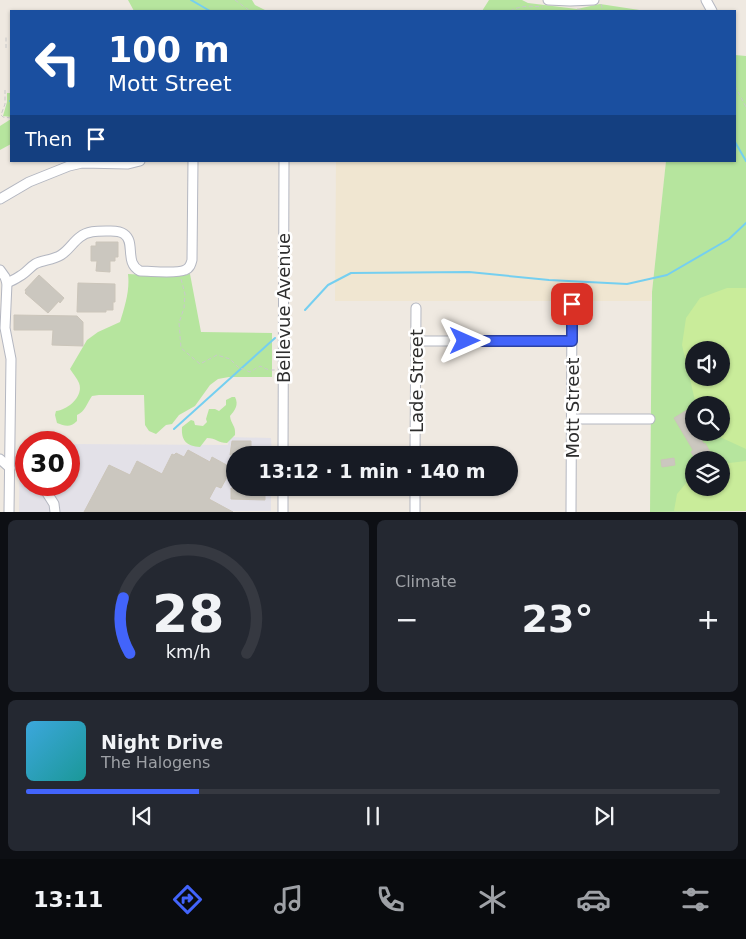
<!DOCTYPE html>
<meta charset="utf-8">
<style>
:root{--surface:#171b24;--page:#242831;--text:#f1f3f6;--muted:#9ea1a6;--line:#363941;--accent:#4264fb}
body{margin:0;font-family:"DejaVu Sans",sans-serif;background:var(--page);color:var(--text);height:100vh;display:flex;flex-direction:column;font-size:19px;white-space:nowrap}
*{box-sizing:border-box;margin:0}
p{font-size:16px;color:var(--muted)}
.icon{flex:none;width:28px;height:28px;fill:none;stroke:currentColor;stroke-width:2;stroke-linecap:round;stroke-linejoin:round}
.map{position:relative;height:512px;overflow:hidden}
.sheet{display:flex;flex-direction:column;gap:8px;padding:8px;background:#0d0f14;flex:1}
.sheet>*{flex:none}
.banner{position:absolute;left:10px;top:10px;width:726px;height:152px;border-radius:0px;box-shadow:0 1px 4px #0004;background:#1a4fa0;color:#fff;overflow:hidden}
.fabs{position:absolute;left:685px;top:341px;display:grid;gap:10px}
.fabs a{display:grid;place-items:center;width:45px;height:45px;border-radius:50%;background:var(--surface);box-shadow:0 1px 4px #0004;font-size:25px}
.speed{position:absolute;left:15px;top:431px;display:flex;gap:10px;font-size:25px;font-weight:700;text-align:center}
.speed>*{display:grid;place-content:center;width:65px;height:65px;border-radius:50%;background:var(--surface);box-shadow:0 1px 4px #0004;line-height:1}
.speed .limit{border:8px solid #d22;background:#fff;color:#111}
.pin{position:absolute;display:grid;place-items:center;width:42px;height:42px;color:#fff;margin:-21px;border-radius:10px;box-shadow:0 2px 8px #0006}
.me{position:absolute;width:55px;margin:-28px;rotate:90deg;stroke-linejoin:round;filter:drop-shadow(0 0 4px #0008)}
.turn{display:flex;align-items:center;gap:18px;height:105px;padding:0 15px;font-size:22px}
.turn .icon{width:65px;height:65px;stroke-width:2.5}
.turn b{display:block;font-size:35px;line-height:42px}
.then{display:flex;align-items:center;height:48px;padding:0 15px;background:#0003;gap:10px;font-size:19px}
.big{font-size:38px;font-weight:600;line-height:1.1}
.sheet .card{flex:1;display:flex;flex-direction:column;justify-content:center;gap:8px;min-width:0;padding:0 18px;border-radius:8px;background:var(--page)}
.sheet .dial{align-items:center;gap:0}
.dial svg{height:130px;overflow:visible;fill:none;stroke:var(--line);stroke-width:7;stroke-linecap:round;text-anchor:middle}
.dial text{fill:var(--text);stroke:none}
.song{display:flex;align-items:center;gap:15px}
.cover{width:60px;height:60px;border-radius:8px;background:linear-gradient(135deg,hsl(200 70% 55%),hsl(180 70% 35%))}
.played{height:5px;border-radius:2px;background:linear-gradient(90deg,var(--accent) 25%,var(--line) 25%)}
.keys{display:flex;justify-content:space-around;direction:ltr}
.heat{display:flex;justify-content:space-between;align-items:center;font-size:28px;direction:ltr}
.sheet .tiles{flex:1;display:grid;gap:8px;grid-template-columns:1fr 1fr}
.card:last-child{grid-column:span 2}
.trip{position:absolute;left:226px;top:446px;width:292px;height:50px;border-radius:25px;background:var(--surface);box-shadow:0 1px 4px #0004;font-weight:600;line-height:50px;text-align:center}
.tabs{display:flex;height:80px;justify-content:space-around;align-items:center;background:#090b0e;color:var(--muted)}
.tabs .icon{width:35px;height:35px}
.tabs .on{color:var(--accent)}
.tabs b{font-size:22px;color:var(--text)}
.map>svg:first-child{display:block}
</style>
<div class="map">
<svg width="746" height="512" viewBox="0 0 746 512">
<rect width="100%" height="100%" fill="#efe9e1"/>
<path fill="#e3e1e8" d="M229 437 271 438 272 455H235V488H271V511L19 512 20 444H26V485H69V444L228 445Z"/>
<path fill="#f0e6d1" d="M336 161H666L651 301H335Z"/>
<g fill="#b6e59e" fill-rule="evenodd">
<path d="M128 0H252L255 5 267 11H134Z"/>
<path d="M489 0H522L528 3 577 9 600 4 646 11H482Z"/>
<path d="M735 55 746 56V511L650 512 652 292 666 161H735ZM694 350H721V378H694ZM694 405H721V432H694ZM694 460H721V488H694Z"/>
<path d="M7 93H11V117L3 116 7 102Z"/>
<path d="M11 119V144L0 150V126Z"/>
<path d="M128 274 163 276 190 274 201 332 272 333V377H229L218 379 210 385 195 406 179 415 172 424 166 425 156 434 149 431 145 425 144 395H99L92 396C87 403 85 412 77 415V421C70 428 65 426 57 423L55 415 56 411C68 410 84 396 79 383 77 378 73 374 70 369L87 340 98 332 120 322C125 306 130 290 128 274Z"/>
<path d="M232 397H235C239 405 235 410 230 416 231 425 236 425 235 435L227 443C218 443 216 438 207 438L200 447C187 446 181 441 182 427L191 420 194 421 195 425 203 426 207 422 206 419 209 409H215L219 411 226 405V400Z"/>
</g>
<g fill="#c9ec9a" fill-rule="evenodd">
<path d="M727 288H746V449L720 437 717 433 721 432V405H696L682 345 686 318 700 298ZM694 350H721V378H694Z"/>
<path d="M746 461V511H674L677 494 691 477 694 475V488H721V464Z"/>
</g>
<g fill="none" stroke-linecap="round" stroke-linejoin="round">
<g stroke="#75cff0" stroke-width="2">
<path d="M191 0 210 11"/>
<path d="M10 101H11"/>
<path d="M735 142 746 161"/>
<path d="M305 310 328 285 351 273 469 272 549 280 627 284 667 275 729 239 746 223"/>
<path d="M174 429 275 338"/>
</g>
</g>
<g fill="#cbc7bf" stroke="#cbc5ba">
<path d="M96 242H118V257H115V261H110V272L96 271 97 261H91V246H96Z"/>
<path d="M39 275 64 298 60 303 59 301 48 313 25 293 26 292 25 290Z"/>
<path d="M78 283 115 284V302H113V310H106V312H77Z"/>
<path d="M14 315 77 316 83 322V346L52 345 53 330H14Z"/>
<path d="M687 410 694 420V432H696L704 444 705 443 710 452 697 460H696L691 452 693 450 674 418Z"/>
<path d="M232 441H251V455H230Z"/>
<path d="M188 450 210 462 212 457 232 468 221 488 216 486 209 499 233 512H84L109 465 130 475 137 461 162 474 172 454 174 455 176 453 184 457Z"/>
<path d="M674 458 675 465 662 467 661 460Z"/>
<path d="M231 488H271V493H265V500L231 499Z"/>
</g>
<g fill="none" stroke-linecap="round" stroke-linejoin="round">
<g stroke="#b4b7c1" stroke-width="11">
<g id="minor">
<path d="M548 0 570 1 594 0"/>
<path d="M706 0 712 11"/>
<path d="M0 199 29 182 69 166 82 163 128 164 140 161"/>
<path d="M0 270 5 277 7 283 5 328 11 359 9 512"/>
<path d="M7 283C11 281 16 279 20 276 26 273 30 267 35 264 43 260 53 260 61 255 69 250 73 242 80 237 87 231 97 231 106 231 112 231 119 230 124 234 136 242 124 263 140 271 151 271 176 274 185 270 190 268 191 264 192 260L193 161"/>
<path d="M416 341H572"/>
<path d="M572 419H650"/>
<path d="M283 455 284 161"/>
<path d="M415 455 416 308"/>
<path d="M0 459 10 468"/>
<path d="M42 485 54 504 55 512"/>
<path d="M283 488V512"/>
<path d="M415 512V488"/>
<path d="M571 512 572 304"/>
</g>
</g>
<g stroke="#c9c9c9" stroke-width="1" stroke-dasharray="4 2.5" stroke-linecap="butt">
<path d="M235 0 250 11"/>
<path d="M601 4 603 11"/>
<path d="M577 9 589 11"/>
<path d="M510 11C521 5 531 6 543 7"/>
<path d="M6 48V36"/>
<path d="M735 86 746 107"/>
<path d="M5 90V104L1 115 3 117 11 118"/>
<path d="M181 279 185 294 184 308 179 323 181 348 200 364 217 355 230 359 238 367 250 372 260 366 269 370H275"/>
</g>
<use href="#minor" stroke="#fff" stroke-width="9"/>
</g>
<g fill="none" stroke-linecap="round" stroke-linejoin="round">
<g stroke="#2b41a3" stroke-width="12">
<path id="route" d="M465 341H572V304"/>
</g>
<use href="#route" stroke="#4264fb" stroke-width="9"/>
</g>
<g text-anchor="middle" dominant-baseline="central" stroke-width="5" stroke-linejoin="round" paint-order="stroke">
<g font-size="18" fill="#2e2e2e" stroke="#fff">
<text transform="translate(283 308) rotate(-90)">Bellevue Avenue</text>
<text transform="translate(416 381) rotate(-90)">Lade Street</text>
<text transform="translate(572 408) rotate(-90)">Mott Street</text>
</g>
</g>
</svg>
<div class="fabs">
<a><svg class="icon" aria-label="sound" viewBox="0 0 24 24"><path d="M4 9h4l5-4v14l-5-4H4zM17 9q2 3 0 6"/></svg></a>
<a><svg class="icon" aria-label="search" viewBox="0 0 24 24"><circle cx="10" cy="10" r="6"/><path d="M15 15l6 6"/></svg></a>
<a><svg class="icon" aria-label="layers" viewBox="0 0 24 24"><path d="M12 4l9 5-9 5-9-5zM3 14l9 5 9-5"/></svg></a>
</div>
<div class="speed"><div class="limit">30</div></div>
<div class="pin" style="left:572px;top:304px;background:#d93025"><svg class="icon" aria-label="arrive" viewBox="0 0 24 24"><path d="M6 21V4h12l-3 4 3 4H6"/></svg></div>
<svg class="me" style="left:465px;top:341px" viewBox="-20 -20 40 40"><path d="M0-17L14 15 0 8-14 15z" fill="#4264fb" stroke="#fff" stroke-width="4"/></svg>
<div class="trip">13:12 · 1 min · 140 m</div>
<div class="banner">
<div class="turn"><svg class="icon" aria-label="left" viewBox="0 0 24 24"><path d="M17 20v-9H6M10 6l-5 5 5 5"/></svg><div><b>100 m</b>Mott Street</div></div>
<div class="then">Then<svg class="icon" aria-label="arrive" viewBox="0 0 24 24"><path d="M6 21V4h12l-3 4 3 4H6"/></svg></div>
</div>
</div>
<section class="sheet">
<div class="tiles">
<div class="card dial"><svg viewBox="0 0 100 80">
<path d="M14 69A42 42 0 1 1 86 69"/>
<path d="M14 69A42 42 0 0 1 10 35" stroke="#4264fb"/>
<text x="50" y="56" font-size="32" font-weight="700">28</text>
<text x="50" y="72" font-size="11">km/h</text>
</svg></div>
<div class="card"><p>Climate</p>
<div class="heat"><a>−</a><b class="big">23°</b><a>+</a></div>
</div>
<div class="card">
<div class="song"><i class="cover"></i><div><b>Night Drive</b><p>The Halogens</p></div></div>
<div class="played"></div>
<div class="keys"><svg class="icon" aria-label="previous" viewBox="0 0 24 24"><path d="M18 5L8 12l10 7zM5 5v14"/></svg><svg class="icon" aria-label="pause" viewBox="0 0 24 24"><path d="M8 5v14M16 5v14"/></svg><svg class="icon" aria-label="next" viewBox="0 0 24 24"><path d="M6 5l10 7-10 7zM19 5v14"/></svg></div>
</div>
</div>
</section>
<nav class="tabs">
<b>13:11</b>
<svg class="icon on" aria-label="directions" viewBox="0 0 24 24"><path d="M12 3l9 9-9 9-9-9zM9 14v-3h6M13 9l2 2-2 2"/></svg>
<svg class="icon" aria-label="music" viewBox="0 0 24 24"><path d="M9 18V5l10-2v13"/><circle cx="6" cy="18" r="3"/><circle cx="16" cy="16" r="3"/></svg>
<svg class="icon" aria-label="phone" viewBox="0 0 24 24"><path d="M5 4h4l2 5-3 2q2 4 5 5l2-3 5 2v4C11 20 4 13 5 4z"/></svg>
<svg class="icon" aria-label="climate" viewBox="0 0 24 24"><path d="M12 3v18M4 7l16 10M4 17L20 7"/></svg>
<svg class="icon" aria-label="car" viewBox="0 0 24 24"><path d="M5 17H2v-5l4-1 3-4h7l3 4 3 1v5h-3M9 17h6M6 11h13"/><circle cx="7" cy="17" r="2"/><circle cx="17" cy="17" r="2"/></svg>
<svg class="icon" aria-label="filters" viewBox="0 0 24 24"><path d="M4 7h16M4 17h16"/><circle cx="9" cy="7" r="2"/><circle cx="15" cy="17" r="2"/></svg>
</nav>
